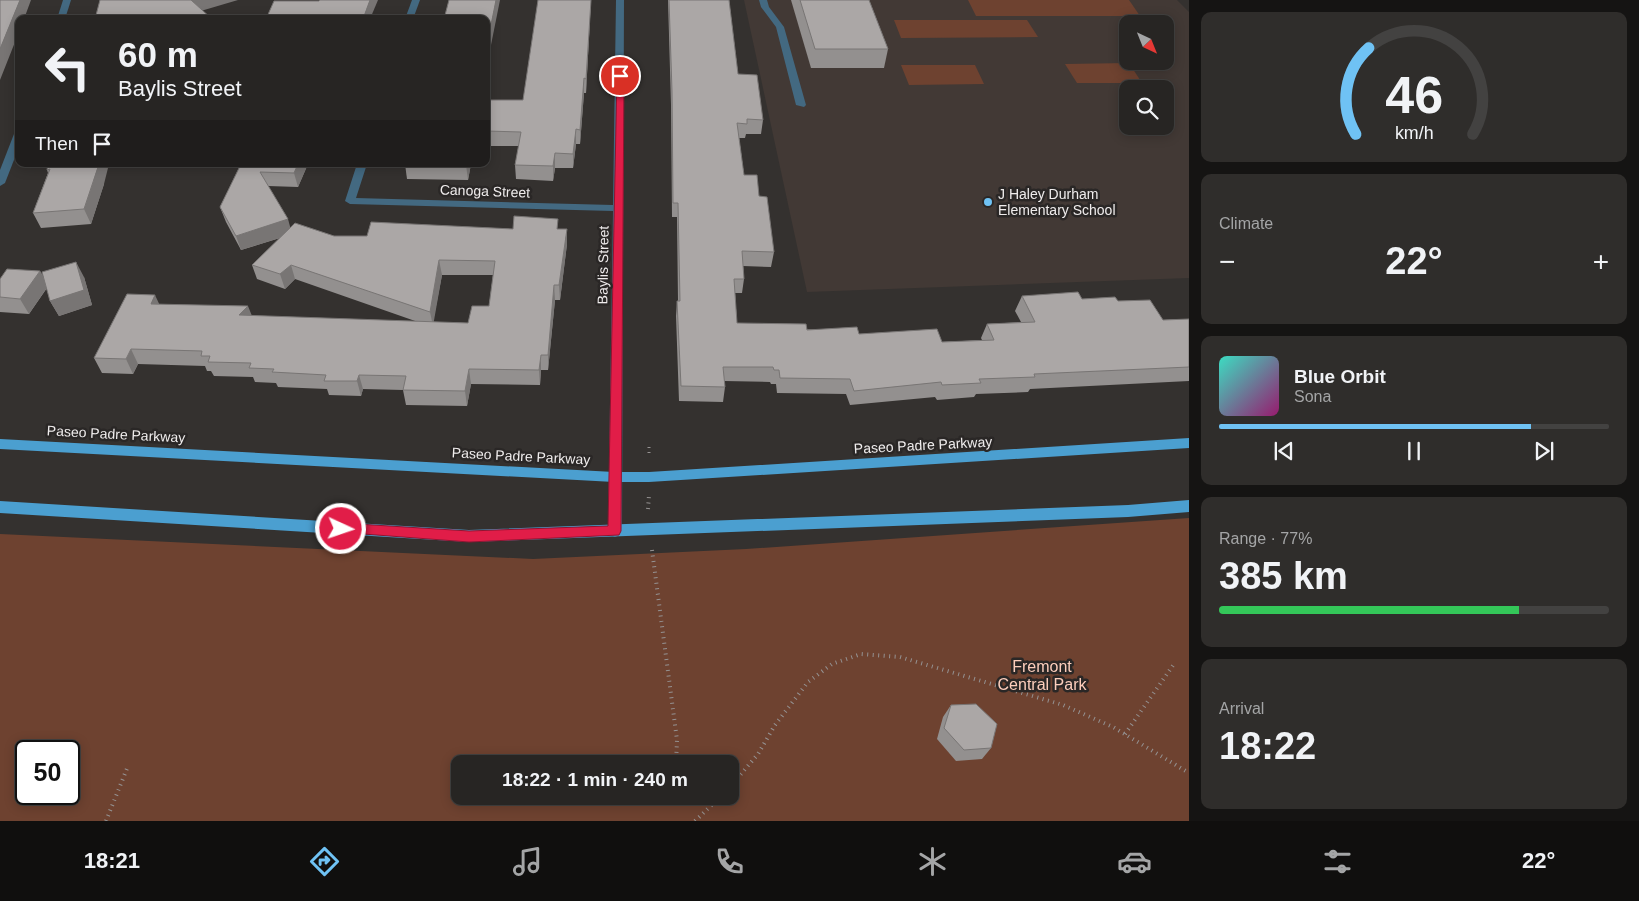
<!DOCTYPE html>
<meta charset="utf-8">
<style>
:root{--surface:#272523;--page:#2f2d2b;--text:#f1f3f6;--muted:#a4a5a6;--line:#434241;--accent:#6fc2f4}
body{margin:0;font-family:Arial,sans-serif;background:var(--page);color:var(--text);height:100vh;display:flex;flex-direction:column;font-size:19px;white-space:nowrap}
*{box-sizing:border-box;margin:0}
p{font-size:16px;color:var(--muted)}
.icon{flex:none;width:28px;height:28px;fill:none;stroke:currentColor;stroke-width:2;stroke-linecap:round;stroke-linejoin:round}
.map{position:relative;flex:1;overflow:hidden}
.panel{display:flex;flex-direction:column;gap:12px;padding:12px;background:#151413;width:450px}
.panel>*{flex:none}
.hud{position:absolute;left:15px;top:15px;width:475px;height:152px;border-radius:10px;box-shadow:0 2px 12px #0003,0 0 0 1px var(--line);background:#272523;color:var(--text);overflow:hidden}
.needle{width:32px;rotate:137deg}
.buttons{position:absolute;left:1119px;top:15px;display:grid;gap:10px}
.buttons a{display:grid;place-items:center;width:55px;height:55px;border-radius:10px;background:var(--surface);box-shadow:0 2px 12px #0003,0 0 0 1px var(--line);font-size:25px}
.speed{position:absolute;left:15px;top:740px;display:flex;gap:10px;font-size:25px;font-weight:700;text-align:center}
.speed>*{display:grid;place-content:center;width:65px;height:65px;border-radius:50%;background:var(--surface);box-shadow:0 2px 12px #0003,0 0 0 1px var(--line);line-height:1}
.speed .limit{border:2px solid #111;border-radius:8px;background:#fff;color:#111}
.pin{position:absolute;display:grid;place-items:center;width:42px;height:42px;color:#fff;margin:-21px;border:2px solid #fff;border-radius:50%;box-shadow:0 1px 5px #0007}
.me{position:absolute;width:55px;margin:-28px;rotate:93deg;stroke-linejoin:round;filter:drop-shadow(0 0 4px #0008)}
.turn{display:flex;align-items:center;gap:18px;height:105px;padding:0 20px;font-size:22px}
.turn .icon{width:65px;height:65px;stroke-width:2.5}
.turn b{display:block;font-size:35px;line-height:42px}
.then{display:flex;align-items:center;height:48px;padding:0 20px;background:#0003;gap:10px;font-size:19px}
.big{font-size:38px;font-weight:700;line-height:1.1}
.panel .card{flex:1;display:flex;flex-direction:column;justify-content:center;gap:8px;min-width:0;padding:0 18px;border-radius:10px;background:var(--page)}
.panel .dial{align-items:center;gap:0}
.dial svg{height:130px;overflow:visible;fill:none;stroke:var(--line);stroke-width:7;stroke-linecap:round;text-anchor:middle}
.dial text{fill:var(--text);stroke:none}
.song{display:flex;align-items:center;gap:15px}
.cover{width:60px;height:60px;border-radius:8px;background:linear-gradient(135deg,hsl(170 70% 55%),hsl(320 70% 35%))}
.played{height:5px;border-radius:2px;background:linear-gradient(90deg,var(--accent) 80%,var(--line) 80%)}
.keys{display:flex;justify-content:space-around;direction:ltr}
.heat{display:flex;justify-content:space-between;align-items:center;font-size:28px;direction:ltr}
.charge{height:8px;border-radius:4px;background:linear-gradient(90deg,#34c759 77%,var(--line) 0)}
.trip{position:absolute;left:451px;top:755px;width:288px;height:50px;border-radius:10px;background:var(--surface);box-shadow:0 2px 12px #0003,0 0 0 1px var(--line);font-weight:700;line-height:50px;text-align:center}
.dock{display:flex;height:80px;justify-content:space-around;align-items:center;background:#100f0e;color:var(--muted)}
.dock .icon{width:35px;height:35px}
.dock .on{color:var(--accent)}
.dock b{font-size:22px;color:var(--text)}
main{display:flex;flex:1;min-height:0}
.map>svg:first-child{display:block}
</style>
<main>
<div class="map">
<svg width="1189" height="821" viewBox="0 0 1189 821">
<rect width="100%" height="100%" fill="#34312f"/>
<path fill="#423935" fill-rule="evenodd" d="M744 0H1177L1189 12V278L807 292ZM1128 24H1165V61H1128ZM1128 89H1165V126H1128Z"/>
<g fill="#6e4230" fill-rule="evenodd">
<path d="M968 0H1129L1140 16H976Z"/>
<path d="M894 20H1027L1038 37 901 38Z"/>
<path d="M1129 63 1142 83H1077L1065 64Z"/>
<path d="M901 65H975L984 84 909 85Z"/>
<path d="M1189 518V821H0V534L533 559 746 549ZM26 751H69V794H26ZM460 764H730V796H460Z"/>
</g>
<g fill="none" stroke-linecap="round" stroke-linejoin="round">
<path stroke="#959292" stroke-width="3" stroke-dasharray="1 4" stroke-linecap="butt" d="M649 447V456"/>
<g stroke="#959292" stroke-width="4" stroke-dasharray="1 4.5" stroke-linecap="butt">
<path d="M648 509 649 495"/>
<path d="M652 550 677 740 676 764"/>
<path d="M1125 734 1174 664"/>
<path d="M730 787 758 754 775 725 808 682 832 664 861 654 900 657 1063 705 1113 727 1189 773"/>
<path d="M709 796 716 801"/>
<path d="M106 821 128 766"/>
<path d="M695 821 721 796"/>
</g>
<g fill="#436981" fill-rule="evenodd">
<path d="M63 0H71L65 19H57Z"/>
<path d="M412 0H420L413 19H405Z"/>
<path d="M616 0H624L622 531 620 535 615 537 610 535 608 531 613 211 350 204 345 201 357 164H367L356 198 613 205Z"/>
<path d="M759 0H767L769 7 784 27 806 105 804 107 796 105 776 27 761 7Z"/>
<path d="M19 131V147L5 183 0 186V170L14 134Z"/>
</g>
<g fill="#4b9fd0" fill-rule="evenodd">
<path d="M1189 438V448L649 482H614L0 449V439L614 472H649Z"/>
<path d="M1189 500V512L1128 517 469 542 0 513V501L469 530 1128 505Z"/>
</g>
</g>
<g fill="#93908f" fill-rule="evenodd">
<path d="M591 0 586 93H584L580 144H576L573 168H555L553 181 516 179 515 165 519 146H486V100H523Z"/>
<path d="M668 0H729L738 74 763 120 761 134H746L745 138H739L744 175 759 196 774 252 771 267 743 266 744 279 742 293H735L737 323 859 334 942 342 982 340 981 338 987 324 1021 322 1015 311 1022 296 1118 301 1163 320 1189 319V381L1030 389 1028 392 976 394 974 397 937 400 935 397 850 405 846 394 777 393 776 384H771L770 382 724 381 725 387 723 402 679 401 676 316 677 301H678L677 217H672L671 105Z"/>
<path d="M791 0H869L888 49 884 68H811Z"/>
<path d="M48 164 104 184 91 224 41 228 33 213 48 173 47 170Z"/>
<path d="M241 164H308L298 187 268 186 290 228 334 236H367L513 229H559L567 244 560 300H555L548 370H541L540 385 471 384 467 406 406 405 403 390 363 389 361 396 329 395 327 389 278 387 276 383 255 382 253 377 214 376 211 371H207L205 366 138 364 133 374 102 373 94 358 159 304 252 316 418 322 295 279 285 289 257 279 252 265 280 238 241 250 226 222 220 207ZM442 275H493L489 306 468 323 433 322Z"/>
<path d="M405 164H471L468 180 407 179Z"/>
<path d="M40 271 44 278 84 277 92 305 59 316 50 301 47 288 29 314 0 312V279Z"/>
<path d="M951 705 991 748 982 759 956 761 937 739 943 717Z"/>
</g>
<g fill="#787574">
<path d="M20 0H31L24 19H19V32L0 80V49Z"/>
<path d="M190 0H238L194 13Z"/>
<path d="M370 0H378L370 19H363Z"/>
<path d="M496 0H500L486 70V50Z"/>
<path d="M591 0 586 93V79Z"/>
<path d="M584 78V93L580 144V130Z"/>
<path d="M576 129V144L573 168V154Z"/>
<path d="M555 153V168L553 181V166Z"/>
<path d="M99 164H109L104 184 91 224 84 209Z"/>
<path d="M298 164H308L298 187 294 173Z"/>
<path d="M467 164H471L468 180 466 165Z"/>
<path d="M288 219 292 234 241 250 236 236Z"/>
<path d="M567 229V244L560 300 559 285Z"/>
<path d="M439 260 442 275 433 326 430 312Z"/>
<path d="M76 262 84 277 92 305 59 316 50 301Z"/>
<path d="M291 265 295 279 285 289 280 274Z"/>
<path d="M40 271 48 286 29 314 20 299Z"/>
<path d="M554 285 555 300 548 370V355Z"/>
<path d="M155 295 162 310 151 304Z"/>
<path d="M248 306 254 321 239 315Z"/>
<path d="M131 349 138 364 133 374 126 359Z"/>
<path d="M541 355V370L540 385 539 370Z"/>
<path d="M469 369 471 384 467 406 465 391Z"/>
<path d="M359 375 363 389 361 396 357 381Z"/>
</g>
<g fill="#aba7a6" stroke="#787574">
<path d="M0 0H20L0 49Z"/>
<path d="M100 0H191L212 19H95Z"/>
<path d="M320 0H370L363 19H266L274 1H319Z"/>
<path d="M449 0H496L486 50V19H444Z"/>
<path d="M538 0H591L586 79 584 78 580 130 576 129 573 154 555 153 553 166 515 165 521 132 486 131V100H523Z"/>
<path d="M669 0H729L738 74 757 75 763 120 747 119V124L737 123 744 175H757L759 196 767 197 774 252 742 251 744 279H734L737 323 806 324 807 330 857 327 859 334 937 329 942 342 994 340 987 324 1035 322 1022 296 1078 292 1082 299 1115 297 1118 301 1150 300 1163 320 1189 319V367L1034 374 1035 377 979 379 981 383 942 385 941 382 854 391 850 379 780 378 779 370H774L773 367H723L725 387 681 386 677 301H680L678 203H673L672 91Z"/>
<path d="M800 0H869L888 49H815Z"/>
<path d="M48 164H99L84 209 33 213 50 169 47 170Z"/>
<path d="M241 164H298L294 173 260 172 288 219 236 236 220 207Z"/>
<path d="M405 164H467L466 165Z"/>
<path d="M514 216 558 219 557 229H567L559 285H554L548 355H541L539 370 469 369 465 391 403 390 406 376 359 375 357 381H324L326 375 272 372 274 369 249 368 251 363 208 362 210 356H201L202 351 131 349 126 359 94 358 127 294 155 295 151 304 248 306 239 315 468 323 472 306H489L495 261 439 260 430 312 291 265 280 274 252 265 295 223 334 236H367L371 222 513 229Z"/>
<path d="M76 262 84 290 50 301 42 272Z"/>
<path d="M7 269 40 271 20 299 0 297V279Z"/>
<path d="M976 704 997 724 991 748 964 750 944 728 951 705Z"/>
</g>
<path fill="#e11d48" stroke="#92132f" d="M617 74 624 76 621 531 619 535 469 542 337 532 335 529 341 523 469 531 608 526Z"/>
<circle fill="#6fc2f4" stroke="#2a2726" stroke-width="2" cx="988" cy="202" r="5"/>
<g text-anchor="middle" dominant-baseline="central" stroke-width="5" stroke-linejoin="round" paint-order="stroke">
<g font-size="14" fill="#efecec" stroke="#2a2726">
<text transform="translate(485 191) rotate(2)">Canoga Street</text>
<text transform="translate(603 265) rotate(-89)">Baylis Street</text>
<text transform="translate(116 434) rotate(3)">Paseo Padre Parkway</text>
<text transform="translate(923 445) rotate(-3)">Paseo Padre Parkway</text>
<text transform="translate(521 456) rotate(3)">Paseo Padre Parkway</text>
</g>
<g font-size="14" fill="#efecec" stroke="#2a2726" text-anchor="start">
<text x="998" y="194">J Haley Durham<tspan x="998" dy="16">Elementary School</tspan></text>
</g>
<g font-size="16" fill="#fdcebc" stroke="#2a2726">
<text x="1042" y="666">Fremont<tspan x="1042" dy="18">Central Park</tspan></text>
</g>
</g>
</svg>
<div class="buttons">
<a><svg class="needle" viewBox="-14 -14 28 28"><path d="M0-13l5 13h-10z" fill="#e53935"/><path d="M0 13l5-13h-10z" fill="#a4a5a6"/></svg></a>
<a><svg class="icon" aria-label="search" viewBox="0 0 24 24"><circle cx="10" cy="10" r="6"/><path d="M15 15l6 6"/></svg></a>
</div>
<div class="speed"><div class="limit">50</div></div>
<div class="pin" style="left:620px;top:76px;background:#d93025"><svg class="icon" aria-label="arrive" viewBox="0 0 24 24"><path d="M6 21V4h12l-3 4 3 4H6"/></svg></div>
<svg class="me" style="left:341px;top:529px" viewBox="-20 -20 40 40"><circle r="17" fill="#e11d48" stroke="#fff" stroke-width="3"/><path d="M0-11L8 9 0 5-8 9z" fill="#fff"/></svg>
<div class="trip">18:22 · 1 min · 240 m</div>
<div class="hud">
<div class="turn"><svg class="icon" aria-label="left" viewBox="0 0 24 24"><path d="M17 20v-9H6M10 6l-5 5 5 5"/></svg><div><b>60 m</b>Baylis Street</div></div>
<div class="then">Then<svg class="icon" aria-label="arrive" viewBox="0 0 24 24"><path d="M6 21V4h12l-3 4 3 4H6"/></svg></div>
</div>
</div>
<section class="panel">
<div class="card dial"><svg viewBox="0 0 100 80">
<path d="M14 69A42 42 0 1 1 86 69"/>
<path d="M14 69A42 42 0 0 1 22 16" stroke="#6fc2f4"/>
<text x="50" y="56" font-size="32" font-weight="700">46</text>
<text x="50" y="72" font-size="11">km/h</text>
</svg></div>
<div class="card"><p>Climate</p>
<div class="heat"><a>−</a><b class="big">22°</b><a>+</a></div>
</div>
<div class="card">
<div class="song"><i class="cover"></i><div><b>Blue Orbit</b><p>Sona</p></div></div>
<div class="played"></div>
<div class="keys"><svg class="icon" aria-label="previous" viewBox="0 0 24 24"><path d="M18 5L8 12l10 7zM5 5v14"/></svg><svg class="icon" aria-label="pause" viewBox="0 0 24 24"><path d="M8 5v14M16 5v14"/></svg><svg class="icon" aria-label="next" viewBox="0 0 24 24"><path d="M6 5l10 7-10 7zM19 5v14"/></svg></div>
</div>
<div class="card"><p>Range · 77%</p><b class="big">385 km</b><div class="charge"></div></div>
<div class="card"><p>Arrival</p><b class="big">18:22</b></div>
</section>
</main>
<nav class="dock">
<b>18:21</b>
<svg class="icon on" aria-label="directions" viewBox="0 0 24 24"><path d="M12 3l9 9-9 9-9-9zM9 14v-3h6M13 9l2 2-2 2"/></svg>
<svg class="icon" aria-label="music" viewBox="0 0 24 24"><path d="M9 18V5l10-2v13"/><circle cx="6" cy="18" r="3"/><circle cx="16" cy="16" r="3"/></svg>
<svg class="icon" aria-label="phone" viewBox="0 0 24 24"><path d="M5 4h4l2 5-3 2q2 4 5 5l2-3 5 2v4C11 20 4 13 5 4z"/></svg>
<svg class="icon" aria-label="climate" viewBox="0 0 24 24"><path d="M12 3v18M4 7l16 10M4 17L20 7"/></svg>
<svg class="icon" aria-label="car" viewBox="0 0 24 24"><path d="M5 17H2v-5l4-1 3-4h7l3 4 3 1v5h-3M9 17h6M6 11h13"/><circle cx="7" cy="17" r="2"/><circle cx="17" cy="17" r="2"/></svg>
<svg class="icon" aria-label="filters" viewBox="0 0 24 24"><path d="M4 7h16M4 17h16"/><circle cx="9" cy="7" r="2"/><circle cx="15" cy="17" r="2"/></svg>
<b>22°</b>
</nav>
